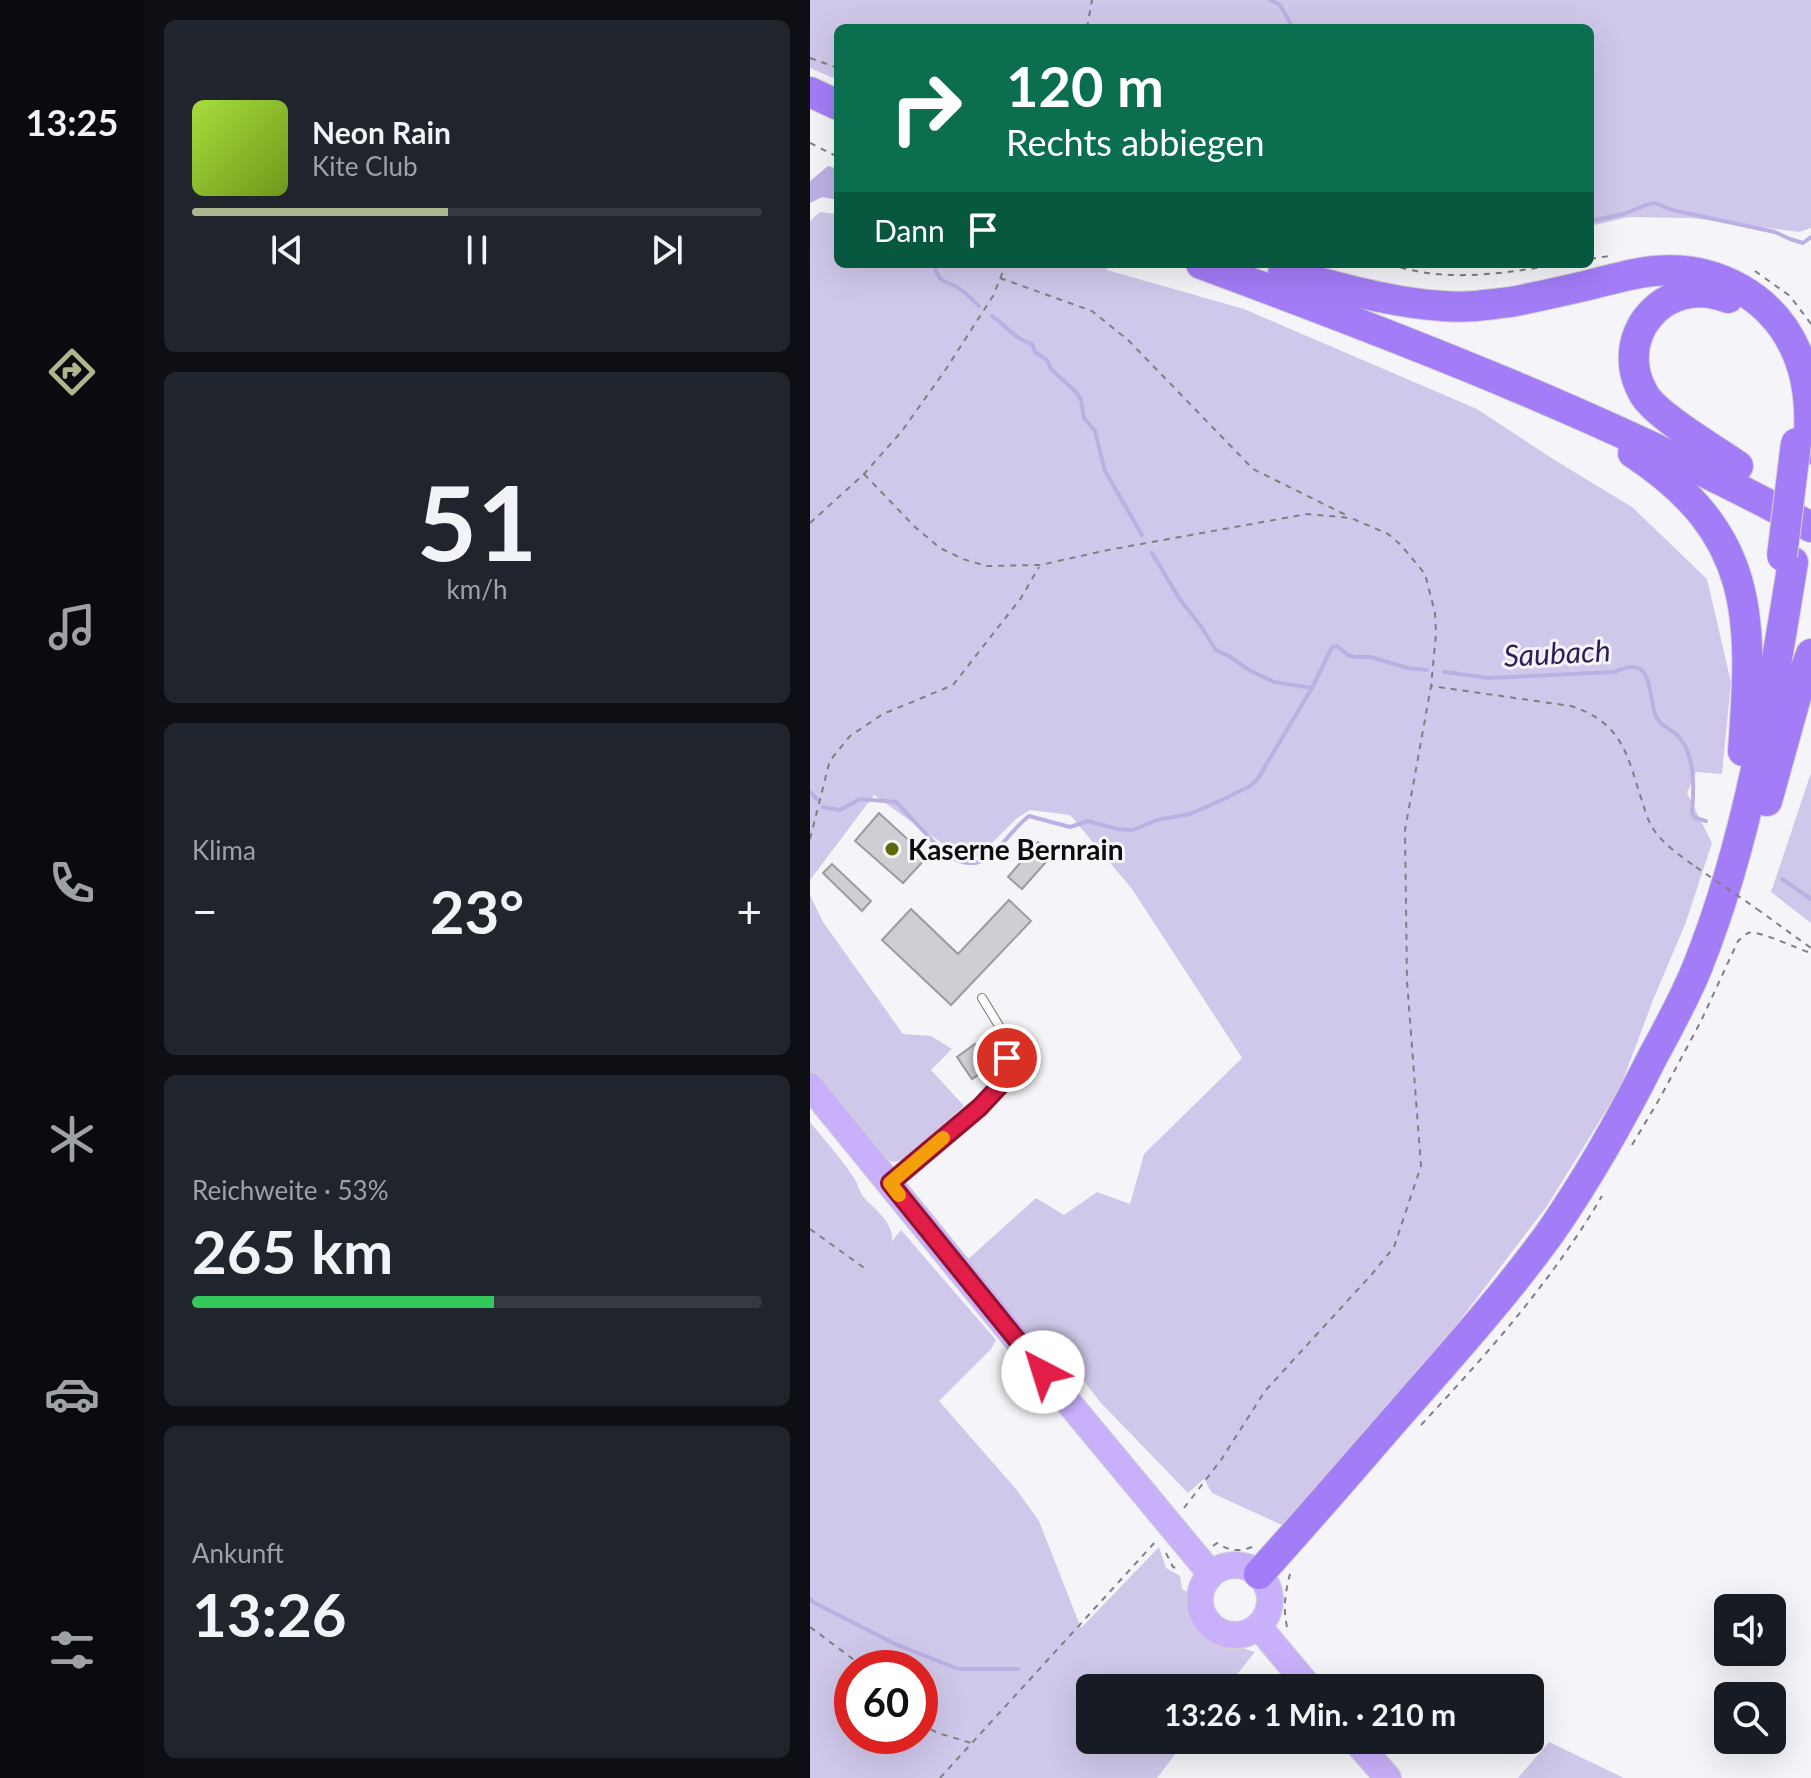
<!DOCTYPE html>
<html lang="de">
<meta charset="utf-8">
<style>
:root{--surface:#171b24;--page:#20242c;--text:#f1f3f6;--muted:#9ea1a6;--line:#363941;--accent:#afb58d}
body{margin:0;font-family:Lato,sans-serif;background:var(--page);color:var(--text);height:100vh;display:flex;flex-direction:column;font-size:30px;white-space:nowrap}
*{box-sizing:border-box;margin:0}
p{font-size:26px;color:var(--muted)}
.icon{flex:none;width:44px;height:44px;fill:none;stroke:currentColor;stroke-width:2;stroke-linecap:round;stroke-linejoin:round}
.map{position:relative;flex:1;overflow:hidden}
.details{display:flex;flex-direction:column;gap:20px;padding:20px;background:#0d0f14;width:666px}
.details>*{flex:none}
.hud{position:absolute;left:24px;top:24px;width:760px;height:244px;border-radius:12px;box-shadow:0 8px 32px #0002;background:#0b6e4f;color:#fff;overflow:hidden}
.buttons{position:absolute;left:904px;top:1594px;display:grid;gap:16px}
.buttons a{display:grid;place-items:center;width:72px;height:72px;border-radius:12px;background:var(--surface);box-shadow:0 8px 32px #0002;font-size:40px}
.speed{position:absolute;left:24px;top:1650px;display:flex;gap:16px;font-size:40px;font-weight:700;text-align:center}
.speed>*{display:grid;place-content:center;width:104px;height:104px;border-radius:50%;background:var(--surface);box-shadow:0 8px 32px #0002;line-height:1}
.speed .limit{border:12px solid #d22;background:#fff;color:#111}
.pin{position:absolute;display:grid;place-items:center;width:68px;height:68px;color:#fff;margin:-34px;border:4px solid #fff;border-radius:50%;box-shadow:0 2px 8px #0007}
.me{position:absolute;width:88px;margin:-44px;rotate:320deg;stroke-linejoin:round;filter:drop-shadow(0 0 6px #0008)}
.turn{display:flex;align-items:center;gap:28px;height:168px;padding:0 40px;font-size:36px}
.turn .icon{width:104px;height:104px;stroke-width:2.5}
.turn b{display:block;font-size:56px;line-height:68px}
.then{display:flex;align-items:center;height:76px;padding:0 40px;background:#0003;gap:16px;font-size:30px}
.big{font-size:60px;font-weight:700;line-height:1.1}
.details .card{flex:1;display:flex;flex-direction:column;justify-content:center;gap:12px;min-width:0;padding:0 28px;border-radius:12px;background:var(--page)}
.details .dial{align-items:center;gap:0}
.dial b{font-size:104px;line-height:1}
.song{display:flex;align-items:center;gap:24px}
.cover{width:96px;height:96px;border-radius:12px;background:linear-gradient(135deg,hsl(80 70% 55%),hsl(80 70% 35%))}
.played{height:8px;border-radius:4px;background:linear-gradient(90deg,var(--accent) 45%,var(--line) 45%)}
.keys{display:flex;justify-content:space-around;direction:ltr}
.heat{display:flex;justify-content:space-between;align-items:center;font-size:44px;direction:ltr}
.charge{height:12px;border-radius:6px;background:linear-gradient(90deg,#34c759 53%,var(--line) 0)}
.trip{position:absolute;left:266px;top:1674px;width:468px;height:80px;border-radius:12px;background:var(--surface);box-shadow:0 8px 32px #0002;font-weight:700;line-height:80px;text-align:center}
main{display:flex;flex:1;min-height:0}
.menu{display:flex;flex-direction:column;width:144px;justify-content:space-around;align-items:center;background:#090b0e;color:var(--muted)}
.menu .icon{width:56px;height:56px}
.menu .current{color:var(--accent)}
.menu b{font-size:36px;color:var(--text)}
.map>svg:first-child{display:block}
</style>
<main>
<nav class="menu">
<b>13:25</b>
<svg class="icon current" aria-label="directions" viewBox="0 0 24 24"><path d="M12 3l9 9-9 9-9-9zM9 14v-3h6M13 9l2 2-2 2"/></svg>
<svg class="icon" aria-label="music" viewBox="0 0 24 24"><path d="M9 18V5l10-2v13"/><circle cx="6" cy="18" r="3"/><circle cx="16" cy="16" r="3"/></svg>
<svg class="icon" aria-label="phone" viewBox="0 0 24 24"><path d="M5 4h4l2 5-3 2q2 4 5 5l2-3 5 2v4C11 20 4 13 5 4z"/></svg>
<svg class="icon" aria-label="climate" viewBox="0 0 24 24"><path d="M12 3v18M4 7l16 10M4 17L20 7"/></svg>
<svg class="icon" aria-label="car" viewBox="0 0 24 24"><path d="M5 17H2v-5l4-1 3-4h7l3 4 3 1v5h-3M9 17h6M6 11h13"/><circle cx="7" cy="17" r="2"/><circle cx="17" cy="17" r="2"/></svg>
<svg class="icon" aria-label="filters" viewBox="0 0 24 24"><path d="M4 7h16M4 17h16"/><circle cx="9" cy="7" r="2"/><circle cx="15" cy="17" r="2"/></svg>
</nav>
<section class="details">
<div class="card">
<div class="song"><i class="cover"></i><div><b>Neon Rain</b><p>Kite Club</p></div></div>
<div class="played"></div>
<div class="keys"><svg class="icon" aria-label="previous" viewBox="0 0 24 24"><path d="M18 5L8 12l10 7zM5 5v14"/></svg><svg class="icon" aria-label="pause" viewBox="0 0 24 24"><path d="M8 5v14M16 5v14"/></svg><svg class="icon" aria-label="next" viewBox="0 0 24 24"><path d="M6 5l10 7-10 7zM19 5v14"/></svg></div>
</div>
<div class="card dial"><b>51</b><p>km/h</p></div>
<div class="card"><p>Klima</p>
<div class="heat"><a>−</a><b class="big">23°</b><a>+</a></div>
</div>
<div class="card"><p>Reichweite · 53%</p><b class="big">265 km</b><div class="charge"></div></div>
<div class="card"><p>Ankunft</p><b class="big">13:26</b></div>
</section>
<div class="map">
<svg width="1001" height="1778" viewBox="0 0 1001 1778">
<rect width="100%" height="100%" fill="#f5f5f9"/>
<g fill="#d0c8ea" fill-rule="evenodd">
<path d="M0 0H1001V228L989 232 882 218 819 217 780 226V28H28V80L0 68Z"/>
<path d="M10 212 28 214V264H299L297 270 434 309 667 409 743 459 822 507 897 579 921 682 912 774 886 772 877 793 902 843 876 922 843 1000 810 1088 737 1206 631 1345 474 1526 402 1493 394 1479 378 1493 290 1402 256 1358 231 1352 156 1261 226 1198 254 1215 287 1192 320 1204 334 1154 432 1058 322 889 260 815 220 810 206 819 169 856 154 859 64 795 0 880V221Z"/>
<path d="M1001 773V923L961 892Z"/>
<path d="M0 895 13 922 93 1034 121 1036 142 1049 121 1070 154 1106 93 1160 83 1162 72 1159 0 1071Z"/>
<path d="M0 1122C16 1142 34 1161 47 1183 47 1184 51 1193 52 1195 63 1209 84 1221 82 1241L91 1230 186 1340 181 1349 129 1401 206 1489 229 1521 271 1628 349 1547 356 1568 370 1576 372 1589 380 1594C383 1602 384 1612 388 1620 398 1639 426 1645 445 1652L416 1688H280V1740H376L347 1778H0ZM42 1668H110V1736H42Z"/>
<path d="M739 1742 814 1778H708Z"/>
</g>
<path fill="#bcb0e3" d="M18 166 28 169V200L12 197 0 203V181Z"/>
<g fill="none" stroke-linecap="round" stroke-linejoin="round">
<g stroke="#bcb0e3" stroke-width="4">
<path d="M460 0 470 5 483 28"/>
<path d="M780 221 814 214 836 205 845 203 862 210 965 232 980 239 993 243 1001 237"/>
<path d="M123 264C132 284 128 278 147 287 155 291 162 300 169 306"/>
<path d="M182 316C196 325 205 340 222 344L225 352 237 360 241 369 265 391 271 399 274 418 285 431 295 471 332 535"/>
<path d="M342 553 369 598 392 628 406 650 419 656 439 670 464 682 502 688 522 647 527 646 538 655 545 657H561L598 668 617 670"/>
<path d="M634 672 679 678 804 672C809 670 816 667 822 667 842 666 840 701 845 714 849 725 859 728 867 735 886 753 884 790 882 813L885 818 896 821"/>
<path d="M0 792 7 799"/>
<path d="M13 807 30 810 50 799 86 802 134 853C178 883 188 840 219 816L260 827 278 821 307 829 323 830 347 820 380 814 412 800 440 786 447 780 502 688"/>
<path d="M972 879 1001 899"/>
<path d="M0 1599 3 1602 85 1644 148 1669H208"/>
</g>
</g>
<g fill="#cfced2" stroke="#9c9b9f" stroke-width="2">
<path d="M69 813 117 857 93 883 45 841Z"/>
<path d="M228 842 243 854 212 889 198 877Z"/>
<path d="M22 864 61 901 52 911 13 873Z"/>
<path d="M199 900 221 921 141 1005 72 940 101 909 148 954Z"/>
<path d="M165 1044 180 1067 162 1079 147 1057Z"/>
</g>
<g fill="none" stroke-linecap="round" stroke-linejoin="round">
<g stroke="#747377" stroke-width="10">
<path id="lane" d="M81 1182 170 1107 198 1077 197 1039 172 998"/>
</g>
<g stroke="#d3d3d4" stroke-width="28">
<g id="primary">
<path d="M0 1086 215 1350 401 1574"/>
<circle cx="425" cy="1600" r="35"/>
<path d="M449 1627 500 1688"/>
<path d="M545 1740 578 1778"/>
</g>
</g>
<g stroke="#d3d3d4" stroke-width="32">
<g id="highway">
<path d="M0 92 28 105"/>
<path d="M391 264C599 341 806 421 1001 527"/>
<path d="M473 273C526 286 579 303 633 306 656 308 678 305 701 302 727 297 753 291 779 285 800 280 822 273 844 271 905 265 963 296 987 353 1000 383 1001 417 998 449"/>
<path d="M918 298C855 272 799 338 835 396 849 417 905 450 928 466"/>
<path d="M823 453C946 534 943 618 933 751"/>
<path d="M957 801 989 686 1001 654"/>
<path d="M449 1574C498 1520 545 1465 593 1410 644 1352 695 1295 740 1233 778 1178 811 1120 841 1060 857 1030 874 1000 887 968 939 839 961 699 983 562"/>
</g>
</g>
<g stroke="#7f7f81" stroke-width="2" stroke-dasharray="6 6" stroke-linecap="butt">
<path d="M277 28 282 0"/>
<path d="M0 58 28 68"/>
<path d="M0 143 28 157"/>
<path d="M780 259 799 256"/>
<path d="M579 264C635 283 692 274 749 264"/>
<path d="M945 271 980 296 1001 324"/>
<path d="M190 278 282 311 318 340 443 469 540 517"/>
<path d="M54 474 105 527 130 548 153 559 176 566 230 565 298 550 497 514 541 518 578 534 591 545 615 574 625 613 626 634 621 686"/>
<path d="M0 523 54 474 92 431 136 369 183 296 196 264"/>
<path d="M0 839 19 764 22 758 40 736 73 714 143 685 211 598 229 567"/>
<path d="M947 909 1001 948"/>
<path d="M822 1145 850 1098 891 1021 928 941C930 939 936 934 938 933 946 929 988 949 1001 953"/>
<path d="M0 1229 57 1270"/>
<path d="M611 1425C678 1353 742 1281 792 1196"/>
<path d="M374 1508 411 1460 455 1391 562 1274 584 1247 611 1166 597 981 595 830 621 686 761 706C813 723 817 755 832 801 835 810 838 822 844 830 854 845 872 857 886 867"/>
<path d="M403 1546 407 1543C419 1551 429 1552 442 1547"/>
<path d="M356 1553 363 1567 369 1569"/>
<path d="M0 1627 55 1668"/>
<path d="M477 1627C473 1608 475 1593 480 1574"/>
<path d="M110 1724 128 1733 161 1743"/>
<path d="M130 1778 347 1540"/>
</g>
<use href="#lane" stroke="#fff" stroke-width="8"/>
<use href="#primary" stroke="#c8b0fa" stroke-width="26"/>
<use href="#highway" stroke="#a37cf7" stroke-width="30"/>
<g stroke="#d3d3d4" stroke-width="32" stroke-linecap="butt">
<path id="highway-bridge" d="M972 556 986 443"/>
</g>
<path stroke="#7f7f81" stroke-width="2" stroke-dasharray="6 6" stroke-linecap="butt" d="M886 867 947 909"/>
<use href="#highway-bridge" stroke="#a37cf7" stroke-width="30"/>
</g>
<g fill="none" stroke-linecap="round" stroke-linejoin="round">
<g stroke="#92132f" stroke-width="20">
<path id="route" d="M197 1058 198 1077 170 1107 80 1183 233 1372"/>
</g>
<use href="#route" stroke="#e11d48" stroke-width="14"/>
<path stroke="#f59e0b" stroke-width="14" d="M89 1195 80 1183 133 1138"/>
</g>
<circle fill="#5f690c" stroke="#f5f5f9" stroke-width="3" cx="82" cy="849" r="8"/>
<g text-anchor="middle" dominant-baseline="central" stroke-width="6" stroke-linejoin="round" paint-order="stroke">
<g font-size="28" font-weight="bold" fill="#0d0d0e" stroke="#f5f5f9" text-anchor="start">
<text x="98" y="849">Kaserne Bernrain</text>
</g>
<g font-size="30" font-style="italic" fill="#311c57" stroke="#f5f5f9">
<text transform="translate(747 652) rotate(-3)">Saubach</text>
</g>
</g>
</svg>
<div class="buttons">
<a><svg class="icon" aria-label="sound" viewBox="0 0 24 24"><path d="M4 9h4l5-4v14l-5-4H4zM17 9q2 3 0 6"/></svg></a>
<a><svg class="icon" aria-label="search" viewBox="0 0 24 24"><circle cx="10" cy="10" r="6"/><path d="M15 15l6 6"/></svg></a>
</div>
<div class="speed"><div class="limit">60</div></div>
<div class="pin" style="left:197px;top:1058px;background:#d93025"><svg class="icon" aria-label="arrive" viewBox="0 0 24 24"><path d="M6 21V4h12l-3 4 3 4H6"/></svg></div>
<svg class="me" style="left:233px;top:1372px" viewBox="-20 -20 40 40"><circle r="19" fill="#fff"/><path d="M0-13L10 11 0 6-10 11z" fill="#e11d48"/></svg>
<div class="trip">13:26 · 1 Min. · 210 m</div>
<div class="hud">
<div class="turn"><svg class="icon" aria-label="right" viewBox="0 0 24 24"><path d="M7 20v-9h11M14 6l5 5-5 5"/></svg><div><b>120 m</b>Rechts abbiegen</div></div>
<div class="then">Dann<svg class="icon" aria-label="arrive" viewBox="0 0 24 24"><path d="M6 21V4h12l-3 4 3 4H6"/></svg></div>
</div>
</div>
</main>
